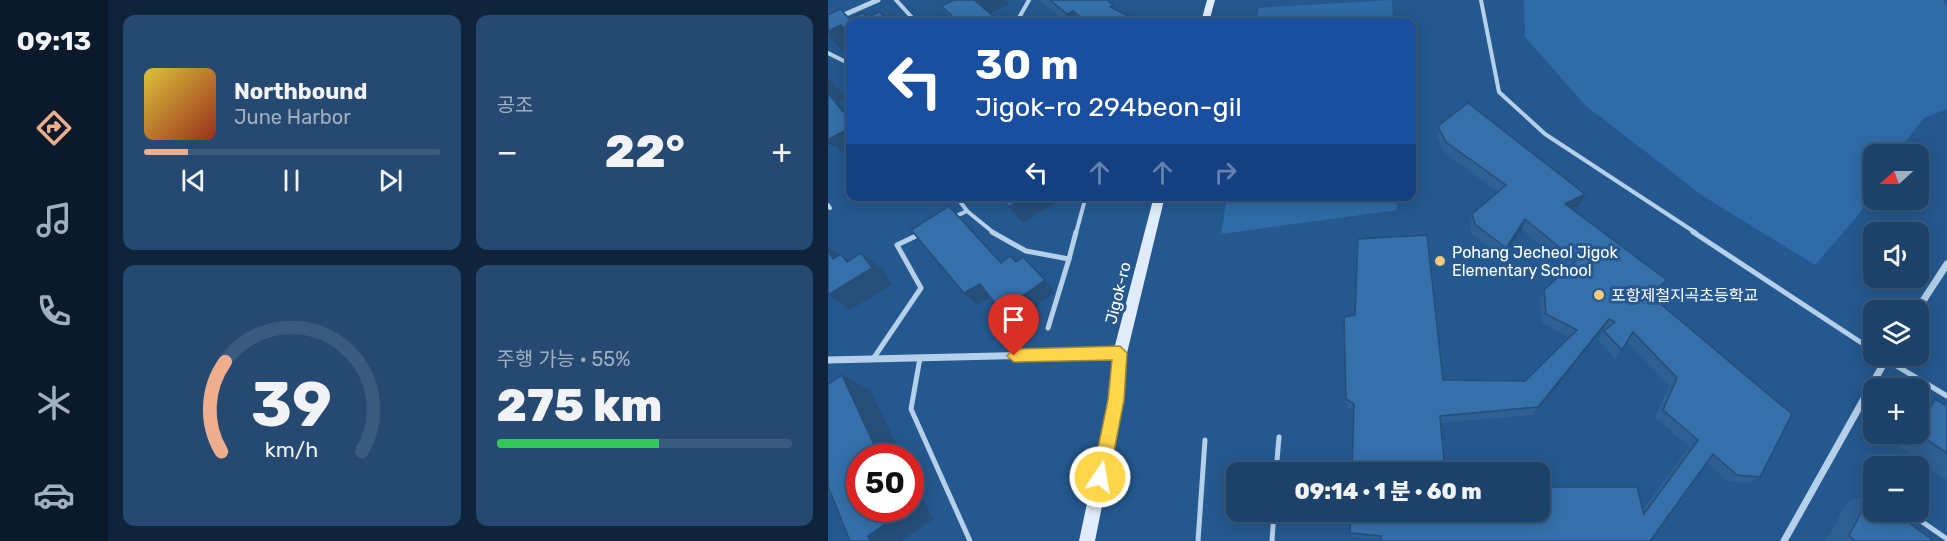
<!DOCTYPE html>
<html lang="ko">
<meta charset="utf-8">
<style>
:root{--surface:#1c426a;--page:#254970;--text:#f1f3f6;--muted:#a0b0c1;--line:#3a5b7e;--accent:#eead8d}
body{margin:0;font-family:Rubik,"Noto Sans KR",sans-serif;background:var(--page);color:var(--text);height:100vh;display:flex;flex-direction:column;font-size:22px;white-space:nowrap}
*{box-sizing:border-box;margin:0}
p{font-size:20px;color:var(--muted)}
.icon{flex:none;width:33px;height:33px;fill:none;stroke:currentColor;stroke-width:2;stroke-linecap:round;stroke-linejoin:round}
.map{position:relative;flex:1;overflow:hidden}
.drawer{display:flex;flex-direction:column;gap:15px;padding:15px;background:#0f243a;width:720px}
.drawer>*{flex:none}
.banner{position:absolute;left:18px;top:18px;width:570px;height:183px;border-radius:12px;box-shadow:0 3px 15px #0003,0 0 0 2px var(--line);background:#1a4fa0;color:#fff;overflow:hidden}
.needle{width:39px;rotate:249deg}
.controls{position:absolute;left:1035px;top:144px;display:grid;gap:12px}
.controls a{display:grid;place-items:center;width:66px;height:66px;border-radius:12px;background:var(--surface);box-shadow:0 3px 15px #0003,0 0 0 2px var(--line);font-size:30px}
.speed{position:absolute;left:18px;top:444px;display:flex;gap:12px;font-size:30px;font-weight:700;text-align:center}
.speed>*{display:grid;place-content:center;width:78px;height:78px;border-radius:50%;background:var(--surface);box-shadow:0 3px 15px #0003,0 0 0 2px var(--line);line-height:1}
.speed .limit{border:9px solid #d22;background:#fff;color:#111}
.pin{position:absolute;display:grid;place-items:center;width:51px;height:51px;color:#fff;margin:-62px -26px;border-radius:50% 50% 50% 0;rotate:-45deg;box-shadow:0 0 6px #0007}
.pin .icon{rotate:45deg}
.me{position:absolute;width:66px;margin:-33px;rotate:12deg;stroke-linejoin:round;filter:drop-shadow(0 0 4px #0008)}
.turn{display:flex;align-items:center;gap:21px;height:126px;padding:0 30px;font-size:27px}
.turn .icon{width:78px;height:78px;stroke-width:2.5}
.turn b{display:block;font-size:42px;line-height:51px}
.lanes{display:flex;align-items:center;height:57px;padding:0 30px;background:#0003;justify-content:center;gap:30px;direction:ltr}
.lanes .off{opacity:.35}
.big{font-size:45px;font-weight:800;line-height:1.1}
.drawer .widget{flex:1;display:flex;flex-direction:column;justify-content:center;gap:9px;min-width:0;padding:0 21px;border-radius:12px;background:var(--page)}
.drawer .dial{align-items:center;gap:0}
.dial svg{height:156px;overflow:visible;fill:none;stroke:var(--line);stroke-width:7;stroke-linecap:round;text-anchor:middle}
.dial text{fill:var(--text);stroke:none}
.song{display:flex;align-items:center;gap:18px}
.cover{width:72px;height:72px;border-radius:9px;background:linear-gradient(135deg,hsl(50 70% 55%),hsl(10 70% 35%))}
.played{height:6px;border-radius:3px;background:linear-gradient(90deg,var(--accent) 15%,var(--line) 15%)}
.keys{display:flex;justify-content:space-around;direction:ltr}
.heat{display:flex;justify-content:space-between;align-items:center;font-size:33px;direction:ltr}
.charge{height:9px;border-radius:4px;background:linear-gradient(90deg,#34c759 55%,var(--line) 0)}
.drawer .tiles{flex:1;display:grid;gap:15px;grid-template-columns:repeat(2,1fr)}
.trip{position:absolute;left:398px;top:462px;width:324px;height:60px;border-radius:12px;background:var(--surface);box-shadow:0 3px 15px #0003,0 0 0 2px var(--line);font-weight:800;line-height:60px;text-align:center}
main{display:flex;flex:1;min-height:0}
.tabs{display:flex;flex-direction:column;width:108px;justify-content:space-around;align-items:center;background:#0b1a2a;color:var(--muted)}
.tabs .icon{width:42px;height:42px}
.tabs .selected{color:var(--accent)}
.tabs b{font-size:27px;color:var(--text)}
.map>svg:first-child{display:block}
</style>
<main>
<nav class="tabs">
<b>09:13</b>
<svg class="icon selected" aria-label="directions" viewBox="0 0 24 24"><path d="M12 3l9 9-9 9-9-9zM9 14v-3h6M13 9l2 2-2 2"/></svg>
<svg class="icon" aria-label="music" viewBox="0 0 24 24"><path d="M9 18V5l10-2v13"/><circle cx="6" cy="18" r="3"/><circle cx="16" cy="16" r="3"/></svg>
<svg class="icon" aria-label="phone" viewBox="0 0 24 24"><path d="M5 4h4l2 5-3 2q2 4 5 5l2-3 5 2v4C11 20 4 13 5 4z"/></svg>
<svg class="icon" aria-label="climate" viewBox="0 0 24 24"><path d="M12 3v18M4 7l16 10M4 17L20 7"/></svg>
<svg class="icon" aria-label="car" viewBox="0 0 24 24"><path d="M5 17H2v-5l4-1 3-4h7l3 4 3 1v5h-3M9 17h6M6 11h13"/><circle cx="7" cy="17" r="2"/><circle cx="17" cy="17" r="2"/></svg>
</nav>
<section class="drawer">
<div class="tiles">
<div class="widget">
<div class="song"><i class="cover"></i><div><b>Northbound</b><p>June Harbor</p></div></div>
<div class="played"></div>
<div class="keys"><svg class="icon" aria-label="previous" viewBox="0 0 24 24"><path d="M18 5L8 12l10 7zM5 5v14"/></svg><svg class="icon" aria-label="pause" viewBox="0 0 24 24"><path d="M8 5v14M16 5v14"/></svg><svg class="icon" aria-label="next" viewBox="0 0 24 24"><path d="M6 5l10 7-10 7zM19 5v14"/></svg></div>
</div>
<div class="widget"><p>공조</p>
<div class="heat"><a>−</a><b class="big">22°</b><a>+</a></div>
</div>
<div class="widget dial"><svg viewBox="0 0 100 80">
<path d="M14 69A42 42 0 1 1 86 69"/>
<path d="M14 69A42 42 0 0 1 16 23" stroke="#eead8d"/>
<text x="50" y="56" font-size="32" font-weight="700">39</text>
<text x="50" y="72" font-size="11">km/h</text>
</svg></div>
<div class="widget"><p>주행 가능 · 55%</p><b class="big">275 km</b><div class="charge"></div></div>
</div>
</section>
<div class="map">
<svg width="1119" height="541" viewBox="0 0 1119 541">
<rect width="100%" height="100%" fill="#25588e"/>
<g fill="#2f6ba6">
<path d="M564 0 565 22H428L431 8Z"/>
<path d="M696 0H1115L1119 6V109L1096 118 1068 154H1046L1045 190 1032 213 987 265 875 196 758 106 697 37Z"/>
<path d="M399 197H569V210L393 234Z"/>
</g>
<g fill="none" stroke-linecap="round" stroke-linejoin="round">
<g stroke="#b4d0eb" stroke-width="4">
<path d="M68 0 88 22"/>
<path d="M653 0 671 92 717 134 868 233"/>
<path d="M198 22 192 16 201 0"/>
<path d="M0 53 22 64"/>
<path d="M128 196 139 211"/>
<path d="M0 205 2 208"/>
<path d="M126 217 139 211 166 233"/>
<path d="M248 233 258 196"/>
</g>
<g stroke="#b4d0eb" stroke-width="5">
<path d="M164 232 198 251 241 259 220 328"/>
<path d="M865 232 1046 351"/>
<path d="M241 259 248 232"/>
<path d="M1052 356 1119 396"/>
<path d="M92 358 83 409 142 541"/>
<path d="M45 359 93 288 69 245 92 234"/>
<path d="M448 472 451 437"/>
<path d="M1080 512 1119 539"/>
<path d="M370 541 377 440"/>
<path d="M444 541 446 512"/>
</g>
<path stroke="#b4d0eb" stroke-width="5" d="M0 22 50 0"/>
<g stroke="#b4d0eb" stroke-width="7">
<path d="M1089 310 1119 264"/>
<path d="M0 360 292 353"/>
<path d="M956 541 1060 356"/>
</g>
<g fill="#e0ecf9" fill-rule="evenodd">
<path d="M379 0H387L381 22H373Z"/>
<path d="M326 196H337L299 353 295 400 267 541H251L281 400 285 353Z"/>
</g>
</g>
<g fill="#2e6093">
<path d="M126 0H178L181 4 162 14 172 22H124L113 6Z"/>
<path d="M213 0H273L287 10 302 22H239L214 3Z"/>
<path d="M610 126 757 194 752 205 744 209 831 289 824 296 932 477 921 483 899 481 879 463 822 540H553L524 537 522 533 815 509 861 447 827 417 841 386 799 342 787 359 770 339 778 329 775 328 706 415 613 423 526 410 519 407 518 399 615 380 697 381 741 337 714 323 712 300 716 290 740 268 694 230 675 258 644 234 642 225 644 214 670 192 616 153 609 137Z"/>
<path d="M1107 399 1119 406V480L1065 443 1070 434H1090V406Z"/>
<path d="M1042 495 1106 541H998L1019 502Z"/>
</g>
<g fill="#254e78">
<path d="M145 0H178L181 4 156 17Z"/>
<path d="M245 11 251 22H243L239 14Z"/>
<path d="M13 25 22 36V47L14 51 0 36V31Z"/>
<path d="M0 77 17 97 11 102 22 116 15 112 0 93Z"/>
<path d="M22 128V156L20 157 7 145 3 146 0 143V134Z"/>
<path d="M757 194 752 205 733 214 737 204Z"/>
<path d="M198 196H221L226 204 195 223 181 207Z"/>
<path d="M121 206 134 220 185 275 173 263Z"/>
<path d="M697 219 694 230 675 258 678 248Z"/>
<path d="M0 246 15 257 5 259 0 251Z"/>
<path d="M33 253 54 269 64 284 22 310 0 295 19 262 13 254 35 270Z"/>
<path d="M217 280 227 292 186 323 173 311Z"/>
<path d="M839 280 831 289 815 304 822 295Z"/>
<path d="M152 284 165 296 149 305 136 293Z"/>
<path d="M781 319 775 328 706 415 710 407Z"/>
<path d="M14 375 42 390 75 458H52Z"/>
<path d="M82 473 105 519 73 541H42L40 536 76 508H82Z"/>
</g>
<g fill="#3570ab" stroke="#254e78" stroke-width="1.5">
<path d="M126 0H146L172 22H131L113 6Z"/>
<path d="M222 0H279L285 5 282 7 300 16 297 18 301 22H258L245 11 239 14Z"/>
<path d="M12 9 22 19 35 13 39 17 51 12 58 18 65 14 73 22H22V34L13 25 0 31V15Z"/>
<path d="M0 93 15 112 22 109V128L1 139 0 138Z"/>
<path d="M640 103 757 194 737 204 839 280 822 295 964 414 932 477 909 475 885 454 822 541H553V536L522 533 523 512H711V487H809L816 514 870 440 835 410 849 378 805 332 794 350 776 331 787 322 781 319 710 407 612 416 617 472H524L526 404 518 399 516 317 527 315 530 239 599 235 615 380 697 381 749 330 718 314 716 290 748 261 697 219 678 248 647 224 644 214 678 185 618 142 610 126Z"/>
<path d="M172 196H198L181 207Z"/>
<path d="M121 206 173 263 182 256 188 262 195 257 217 280 173 311 152 284 136 293 83 230Z"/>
<path d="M0 251 5 259 13 254 19 262 33 253 44 268 0 295Z"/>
<path d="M14 375 52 458H32V508H76L77 510 40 536 42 541H22L0 486V384Z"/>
<path d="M1107 399 1119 406V453L1090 434V430Z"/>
<path d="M1042 495 1046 497V512H1066L1106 541H1028L1021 536Z"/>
</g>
<path fill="#ffd54a" stroke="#a68a30" stroke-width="1.5" d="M292 346 299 353 296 400 281 477 278 483 272 485 266 483 264 477 280 400 284 360 186 362 179 356 186 349Z"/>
<g fill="#f5ca78" stroke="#25588e" stroke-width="2">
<circle cx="612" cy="261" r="6"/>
<circle cx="771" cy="295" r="6"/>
</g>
<g text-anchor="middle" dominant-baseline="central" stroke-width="6" stroke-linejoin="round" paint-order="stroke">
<g font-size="16" fill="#fff" stroke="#25588e" text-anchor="start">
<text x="624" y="252">Pohang Jecheol Jigok<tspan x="624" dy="18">Elementary School</tspan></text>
<text x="783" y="295">포항제철지곡초등학교</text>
</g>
<g font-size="16" fill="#fff" stroke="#25588e">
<text transform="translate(290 293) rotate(-76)">Jigok-ro</text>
</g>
</g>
</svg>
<div class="controls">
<a><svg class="needle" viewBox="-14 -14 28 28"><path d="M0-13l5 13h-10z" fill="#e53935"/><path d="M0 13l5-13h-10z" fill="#a0b0c1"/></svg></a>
<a><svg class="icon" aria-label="sound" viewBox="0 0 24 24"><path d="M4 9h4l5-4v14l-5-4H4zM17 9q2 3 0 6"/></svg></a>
<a><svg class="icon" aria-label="layers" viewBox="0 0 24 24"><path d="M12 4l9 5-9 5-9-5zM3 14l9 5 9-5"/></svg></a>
<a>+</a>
<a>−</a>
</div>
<div class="speed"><div class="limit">50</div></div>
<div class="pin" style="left:186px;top:356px;background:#d93025"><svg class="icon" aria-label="arrive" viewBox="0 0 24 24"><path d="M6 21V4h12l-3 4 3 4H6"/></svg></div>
<svg class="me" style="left:272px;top:477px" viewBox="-20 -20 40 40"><circle r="17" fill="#ffd54a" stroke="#fff" stroke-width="3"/><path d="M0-11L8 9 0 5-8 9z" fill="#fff"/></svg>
<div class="trip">09:14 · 1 분 · 60 m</div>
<div class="banner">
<div class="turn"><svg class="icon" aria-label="left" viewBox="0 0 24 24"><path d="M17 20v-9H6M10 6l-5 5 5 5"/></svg><div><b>30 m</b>Jigok-ro 294beon-gil</div></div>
<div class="lanes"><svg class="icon" aria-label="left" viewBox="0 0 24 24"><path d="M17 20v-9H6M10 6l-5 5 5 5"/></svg><svg class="icon off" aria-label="ahead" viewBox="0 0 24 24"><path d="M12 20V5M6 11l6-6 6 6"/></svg><svg class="icon off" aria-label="ahead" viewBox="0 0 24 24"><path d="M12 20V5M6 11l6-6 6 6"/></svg><svg class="icon off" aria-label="right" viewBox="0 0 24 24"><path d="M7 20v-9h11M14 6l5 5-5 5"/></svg></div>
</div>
</div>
</main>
